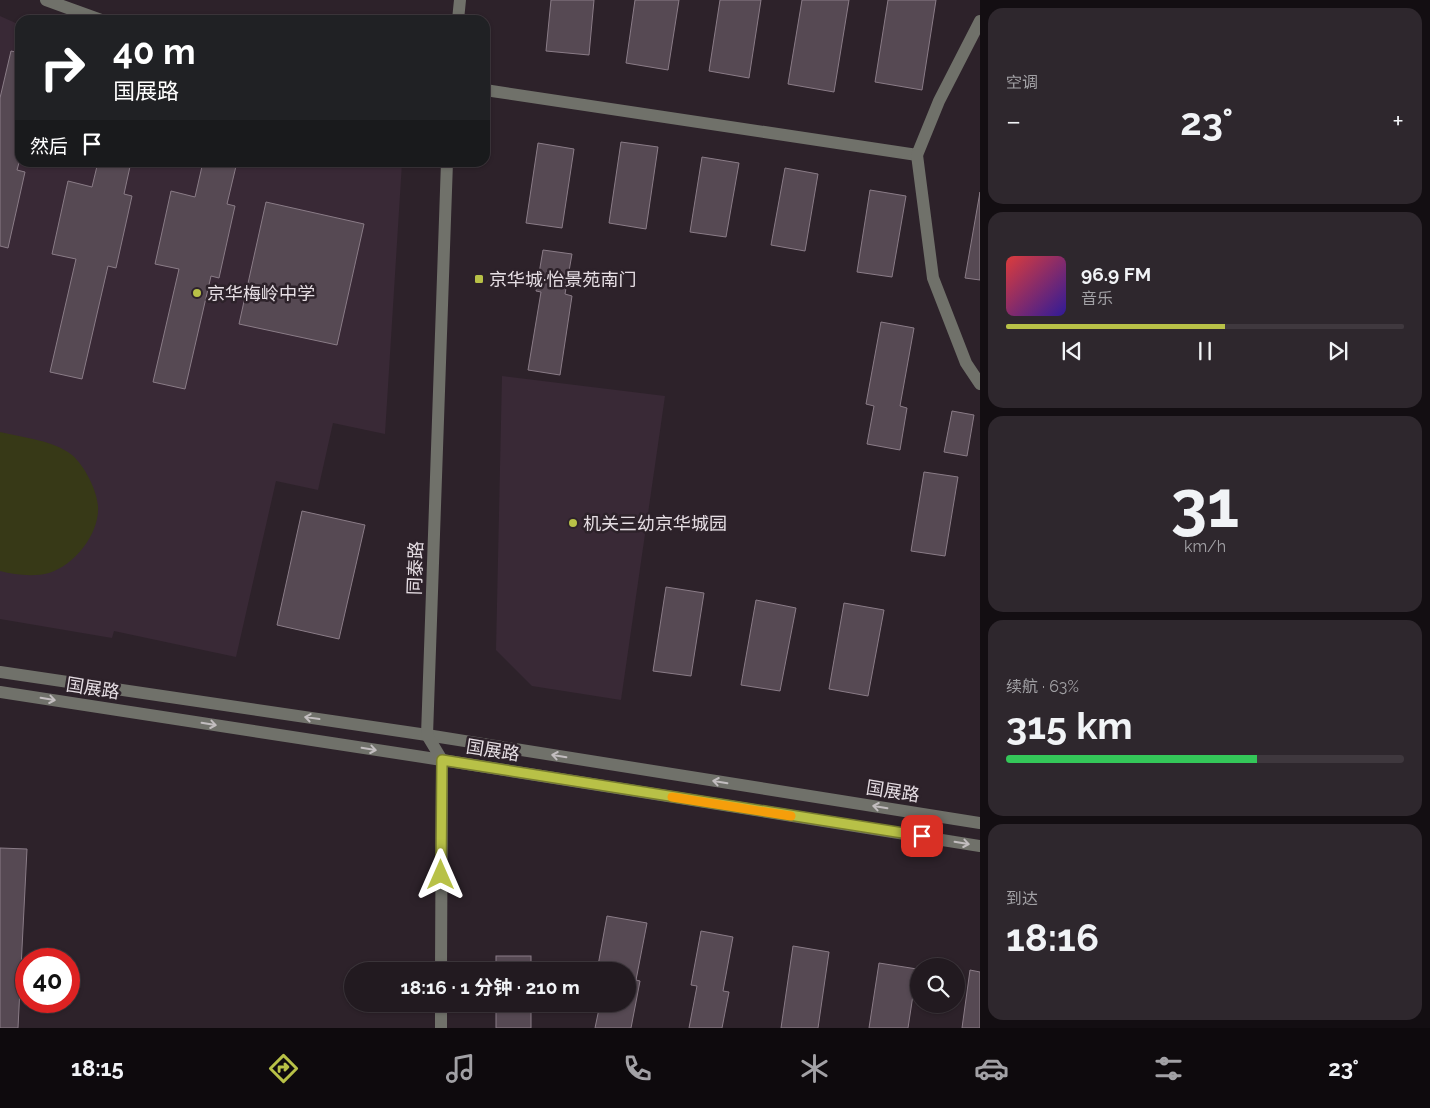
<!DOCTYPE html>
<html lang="zh">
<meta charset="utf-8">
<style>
:root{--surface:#221a20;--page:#2e272d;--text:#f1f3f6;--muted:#a2a1a5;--line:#3f383e;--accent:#b8c147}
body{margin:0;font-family:Raleway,"Noto Sans SC",sans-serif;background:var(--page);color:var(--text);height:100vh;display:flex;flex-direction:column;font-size:19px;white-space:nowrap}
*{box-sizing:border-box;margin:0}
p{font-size:16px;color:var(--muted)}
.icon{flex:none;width:28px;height:28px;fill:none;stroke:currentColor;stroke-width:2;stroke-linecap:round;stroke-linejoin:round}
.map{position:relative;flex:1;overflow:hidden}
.panel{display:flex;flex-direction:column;gap:8px;padding:8px;background:#130e12;width:450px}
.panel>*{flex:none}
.hud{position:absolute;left:15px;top:15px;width:475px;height:152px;border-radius:15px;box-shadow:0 1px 4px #0004,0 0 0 1px var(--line);background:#202124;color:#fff;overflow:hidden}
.tools{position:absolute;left:910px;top:958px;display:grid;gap:10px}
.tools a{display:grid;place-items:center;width:55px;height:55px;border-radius:50%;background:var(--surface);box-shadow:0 1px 4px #0004,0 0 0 1px var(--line);font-size:25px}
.speed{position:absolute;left:15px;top:948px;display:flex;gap:10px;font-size:25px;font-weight:700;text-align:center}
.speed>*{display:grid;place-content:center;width:65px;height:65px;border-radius:50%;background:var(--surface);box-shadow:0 1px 4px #0004,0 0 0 1px var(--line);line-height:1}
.speed .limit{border:8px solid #d22;background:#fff;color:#111}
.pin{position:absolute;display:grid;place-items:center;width:42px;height:42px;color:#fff;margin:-21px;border-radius:10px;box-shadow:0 2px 8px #0006}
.me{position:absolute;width:55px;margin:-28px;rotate:0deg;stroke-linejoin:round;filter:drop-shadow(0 0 4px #0008)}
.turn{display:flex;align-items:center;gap:18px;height:105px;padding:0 15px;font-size:22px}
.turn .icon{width:65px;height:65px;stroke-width:2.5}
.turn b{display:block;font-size:35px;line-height:42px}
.then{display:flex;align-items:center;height:48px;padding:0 15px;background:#0003;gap:10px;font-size:19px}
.big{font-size:38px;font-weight:700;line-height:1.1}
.panel .widget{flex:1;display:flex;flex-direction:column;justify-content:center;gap:8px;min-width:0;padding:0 18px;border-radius:15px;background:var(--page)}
.panel .dial{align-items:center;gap:0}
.dial b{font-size:65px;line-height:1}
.song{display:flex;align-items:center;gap:15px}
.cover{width:60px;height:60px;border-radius:8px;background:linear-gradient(135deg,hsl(0 70% 55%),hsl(250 70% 35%))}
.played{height:5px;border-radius:2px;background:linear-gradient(90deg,var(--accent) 55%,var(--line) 55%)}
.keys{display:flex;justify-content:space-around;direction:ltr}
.heat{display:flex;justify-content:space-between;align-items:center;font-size:28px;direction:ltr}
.charge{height:8px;border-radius:4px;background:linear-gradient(90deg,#34c759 63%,var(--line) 0)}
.trip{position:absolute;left:344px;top:962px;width:292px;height:50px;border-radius:25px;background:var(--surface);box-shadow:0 1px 4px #0004,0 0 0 1px var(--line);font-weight:700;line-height:50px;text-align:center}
.tab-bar{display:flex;height:80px;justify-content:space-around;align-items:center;background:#0e0a0d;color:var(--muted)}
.tab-bar .icon{width:35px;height:35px}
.tab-bar .on{color:var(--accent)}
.tab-bar b{font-size:22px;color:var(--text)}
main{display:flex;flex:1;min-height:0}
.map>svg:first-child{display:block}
</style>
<main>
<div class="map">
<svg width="980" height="1028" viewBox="0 0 980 1028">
<rect width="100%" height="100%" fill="#2d222a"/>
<g fill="#392936">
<path d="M0 16 20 25V162L402 163 385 434 333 423 318 490 276 481 236 657 114 631 112 638 0 619Z"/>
<path d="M502 376 665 396 621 700 532 686 496 650Z"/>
</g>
<path fill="#373917" d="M0 432C24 438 53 440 72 455 84 465 97 490 98 506 100 533 75 565 49 573 34 577 15 575 0 571Z"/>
<g fill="#564953" stroke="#8a7c87">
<path d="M551 0H594L589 55 546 51Z"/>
<path d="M635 0H679L668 70 626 63Z"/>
<path d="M720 0H761L749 78 709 71Z"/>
<path d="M802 0H849L834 92 788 84Z"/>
<path d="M888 0H936L922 90 875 82Z"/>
<path d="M11 51 20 53V159L17 170 25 172 8 248 0 246V98Z"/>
<path d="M621 142 658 147 646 229 609 223Z"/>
<path d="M538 143 574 149 562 228 526 223Z"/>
<path d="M702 157 739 163 726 237 690 232Z"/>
<path d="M98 162H131L124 194 132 196 116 268 108 266 82 379 50 372 76 259 52 254 68 181 92 187Z"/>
<path d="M203 162H237L227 204 235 206 219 278 211 276 185 389 153 382 179 269 155 264 171 191 195 197Z"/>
<path d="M785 168 818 174 805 251 771 245Z"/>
<path d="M870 190 906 196 892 277 857 272Z"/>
<path d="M980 192V280L965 278Z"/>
<path d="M266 202 364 224 337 345 239 324Z"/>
<path d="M543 250 572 254 565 294 572 296 560 375 528 370 541 292 536 291Z"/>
<path d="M881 322 914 328 900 406 907 408 900 450 867 444 874 406 866 404Z"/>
<path d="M952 411 974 415 967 456 944 452Z"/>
<path d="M924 472 958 477 945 556 911 551Z"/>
<path d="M302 511 365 525 339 639 277 625Z"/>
<path d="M666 587 704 593 691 676 653 671Z"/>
<path d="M756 600 796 608 780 691 741 685Z"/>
<path d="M844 603 884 610 868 696 829 689Z"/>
<path d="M0 848 27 849 18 1028H0Z"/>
<path d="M607 916 647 923 636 980 640 981 631 1028H595L600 1004H628V971H597Z"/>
<path d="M701 931 733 937 723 991 729 992 722 1028H689L697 986 691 985Z"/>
<path d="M793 946 829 952 818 1028H781Z"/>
<rect x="496" y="956" width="35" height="15"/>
<path d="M879 963 917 969 908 1028H869Z"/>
<path d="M970 970 980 972V1028H962Z"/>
<rect x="496" y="1004" width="35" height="24"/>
</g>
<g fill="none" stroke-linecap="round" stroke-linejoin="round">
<g stroke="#70716a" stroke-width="12">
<path d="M46 0 101 20"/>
<path d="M458 20 460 0"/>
<path d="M485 90 917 155 939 101 980 21"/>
<path d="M917 155 933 278 966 363 980 384"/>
<path d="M0 672 427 735 980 823"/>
<path d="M0 692 442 760 980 846"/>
<path d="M441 971 442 760 427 735 447 162"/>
<path d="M441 1028V1004"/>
</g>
</g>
<defs><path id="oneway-shaft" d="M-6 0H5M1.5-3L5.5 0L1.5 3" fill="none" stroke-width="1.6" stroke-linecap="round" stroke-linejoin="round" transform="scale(1.25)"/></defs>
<g stroke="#c2bdbf">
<use href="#oneway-shaft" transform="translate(48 699) rotate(9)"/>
<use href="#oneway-shaft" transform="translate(312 718) rotate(-172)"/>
<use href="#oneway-shaft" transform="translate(209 724) rotate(9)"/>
<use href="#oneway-shaft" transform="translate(369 749) rotate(9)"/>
<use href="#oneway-shaft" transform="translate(559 756) rotate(-171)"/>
<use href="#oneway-shaft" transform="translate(720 782) rotate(-171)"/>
<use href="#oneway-shaft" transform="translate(880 807) rotate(-171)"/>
<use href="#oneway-shaft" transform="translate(962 843) rotate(9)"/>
</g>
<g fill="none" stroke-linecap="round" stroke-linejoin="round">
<g stroke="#787d2e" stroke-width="12">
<path id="route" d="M441 875 442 760 922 836"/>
</g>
<use href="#route" stroke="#b8c147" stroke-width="9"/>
<path stroke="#f59e0b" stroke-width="9" d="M672 797 791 816"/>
</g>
<g fill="#b8c147" stroke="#2d222a" stroke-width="2">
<rect x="474" y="274" width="10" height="10" rx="2.5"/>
<circle cx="197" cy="293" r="5"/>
<circle cx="573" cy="523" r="5"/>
</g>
<g text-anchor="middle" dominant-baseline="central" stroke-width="5" stroke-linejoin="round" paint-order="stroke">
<g font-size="18" fill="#e5dde3" stroke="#2d222a" text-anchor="start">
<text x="489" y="279">京华城·怡景苑南门</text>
<text x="207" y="293">京华梅岭中学</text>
<text x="583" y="523">机关三幼京华城园</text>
</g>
<g font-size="18" fill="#e5dde3" stroke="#2d222a">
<text transform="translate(415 568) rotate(-88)">同泰路</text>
<text transform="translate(93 688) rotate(9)">国展路</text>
<text transform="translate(493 750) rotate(9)">国展路</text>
<text transform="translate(893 791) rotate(9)">国展路</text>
</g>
</g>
</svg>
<div class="tools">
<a><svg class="icon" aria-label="search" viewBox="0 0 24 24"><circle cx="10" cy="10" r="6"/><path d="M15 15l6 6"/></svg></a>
</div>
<div class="speed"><div class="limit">40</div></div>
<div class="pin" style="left:922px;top:836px;background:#d93025"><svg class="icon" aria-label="arrive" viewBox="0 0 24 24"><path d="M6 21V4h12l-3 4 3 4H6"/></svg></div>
<svg class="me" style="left:441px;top:875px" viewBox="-20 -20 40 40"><path d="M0-17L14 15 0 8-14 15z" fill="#b8c147" stroke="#fff" stroke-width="4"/></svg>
<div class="trip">18:16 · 1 分钟 · 210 m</div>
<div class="hud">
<div class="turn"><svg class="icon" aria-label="right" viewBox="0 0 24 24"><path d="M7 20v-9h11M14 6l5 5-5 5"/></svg><div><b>40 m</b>国展路</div></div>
<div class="then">然后<svg class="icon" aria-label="arrive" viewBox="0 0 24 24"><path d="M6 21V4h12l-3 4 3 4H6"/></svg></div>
</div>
</div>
<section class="panel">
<div class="widget"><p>空调</p>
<div class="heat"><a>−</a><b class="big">23°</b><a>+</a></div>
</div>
<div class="widget">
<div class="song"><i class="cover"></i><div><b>96.9 FM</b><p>音乐</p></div></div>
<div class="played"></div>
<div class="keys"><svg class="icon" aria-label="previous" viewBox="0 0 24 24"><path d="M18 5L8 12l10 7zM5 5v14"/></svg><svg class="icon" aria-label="pause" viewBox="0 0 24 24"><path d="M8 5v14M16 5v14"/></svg><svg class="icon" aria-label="next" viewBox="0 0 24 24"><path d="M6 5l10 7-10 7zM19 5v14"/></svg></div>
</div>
<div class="widget dial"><b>31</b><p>km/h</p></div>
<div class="widget"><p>续航 · 63%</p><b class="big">315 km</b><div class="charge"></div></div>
<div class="widget"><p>到达</p><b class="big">18:16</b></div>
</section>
</main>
<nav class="tab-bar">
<b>18:15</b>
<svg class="icon on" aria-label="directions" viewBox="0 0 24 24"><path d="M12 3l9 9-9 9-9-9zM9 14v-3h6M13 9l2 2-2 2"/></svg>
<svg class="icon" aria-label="music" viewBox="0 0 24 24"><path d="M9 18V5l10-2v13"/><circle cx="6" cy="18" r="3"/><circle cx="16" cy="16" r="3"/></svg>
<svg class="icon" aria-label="phone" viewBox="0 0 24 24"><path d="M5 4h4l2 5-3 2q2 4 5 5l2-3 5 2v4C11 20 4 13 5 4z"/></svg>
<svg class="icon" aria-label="climate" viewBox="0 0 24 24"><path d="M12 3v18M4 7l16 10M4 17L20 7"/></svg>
<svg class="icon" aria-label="car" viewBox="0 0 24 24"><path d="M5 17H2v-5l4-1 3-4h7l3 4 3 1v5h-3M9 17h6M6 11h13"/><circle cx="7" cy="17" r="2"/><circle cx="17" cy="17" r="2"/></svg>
<svg class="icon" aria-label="filters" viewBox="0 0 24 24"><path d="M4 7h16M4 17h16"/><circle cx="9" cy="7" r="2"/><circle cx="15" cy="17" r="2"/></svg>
<b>23°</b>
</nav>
